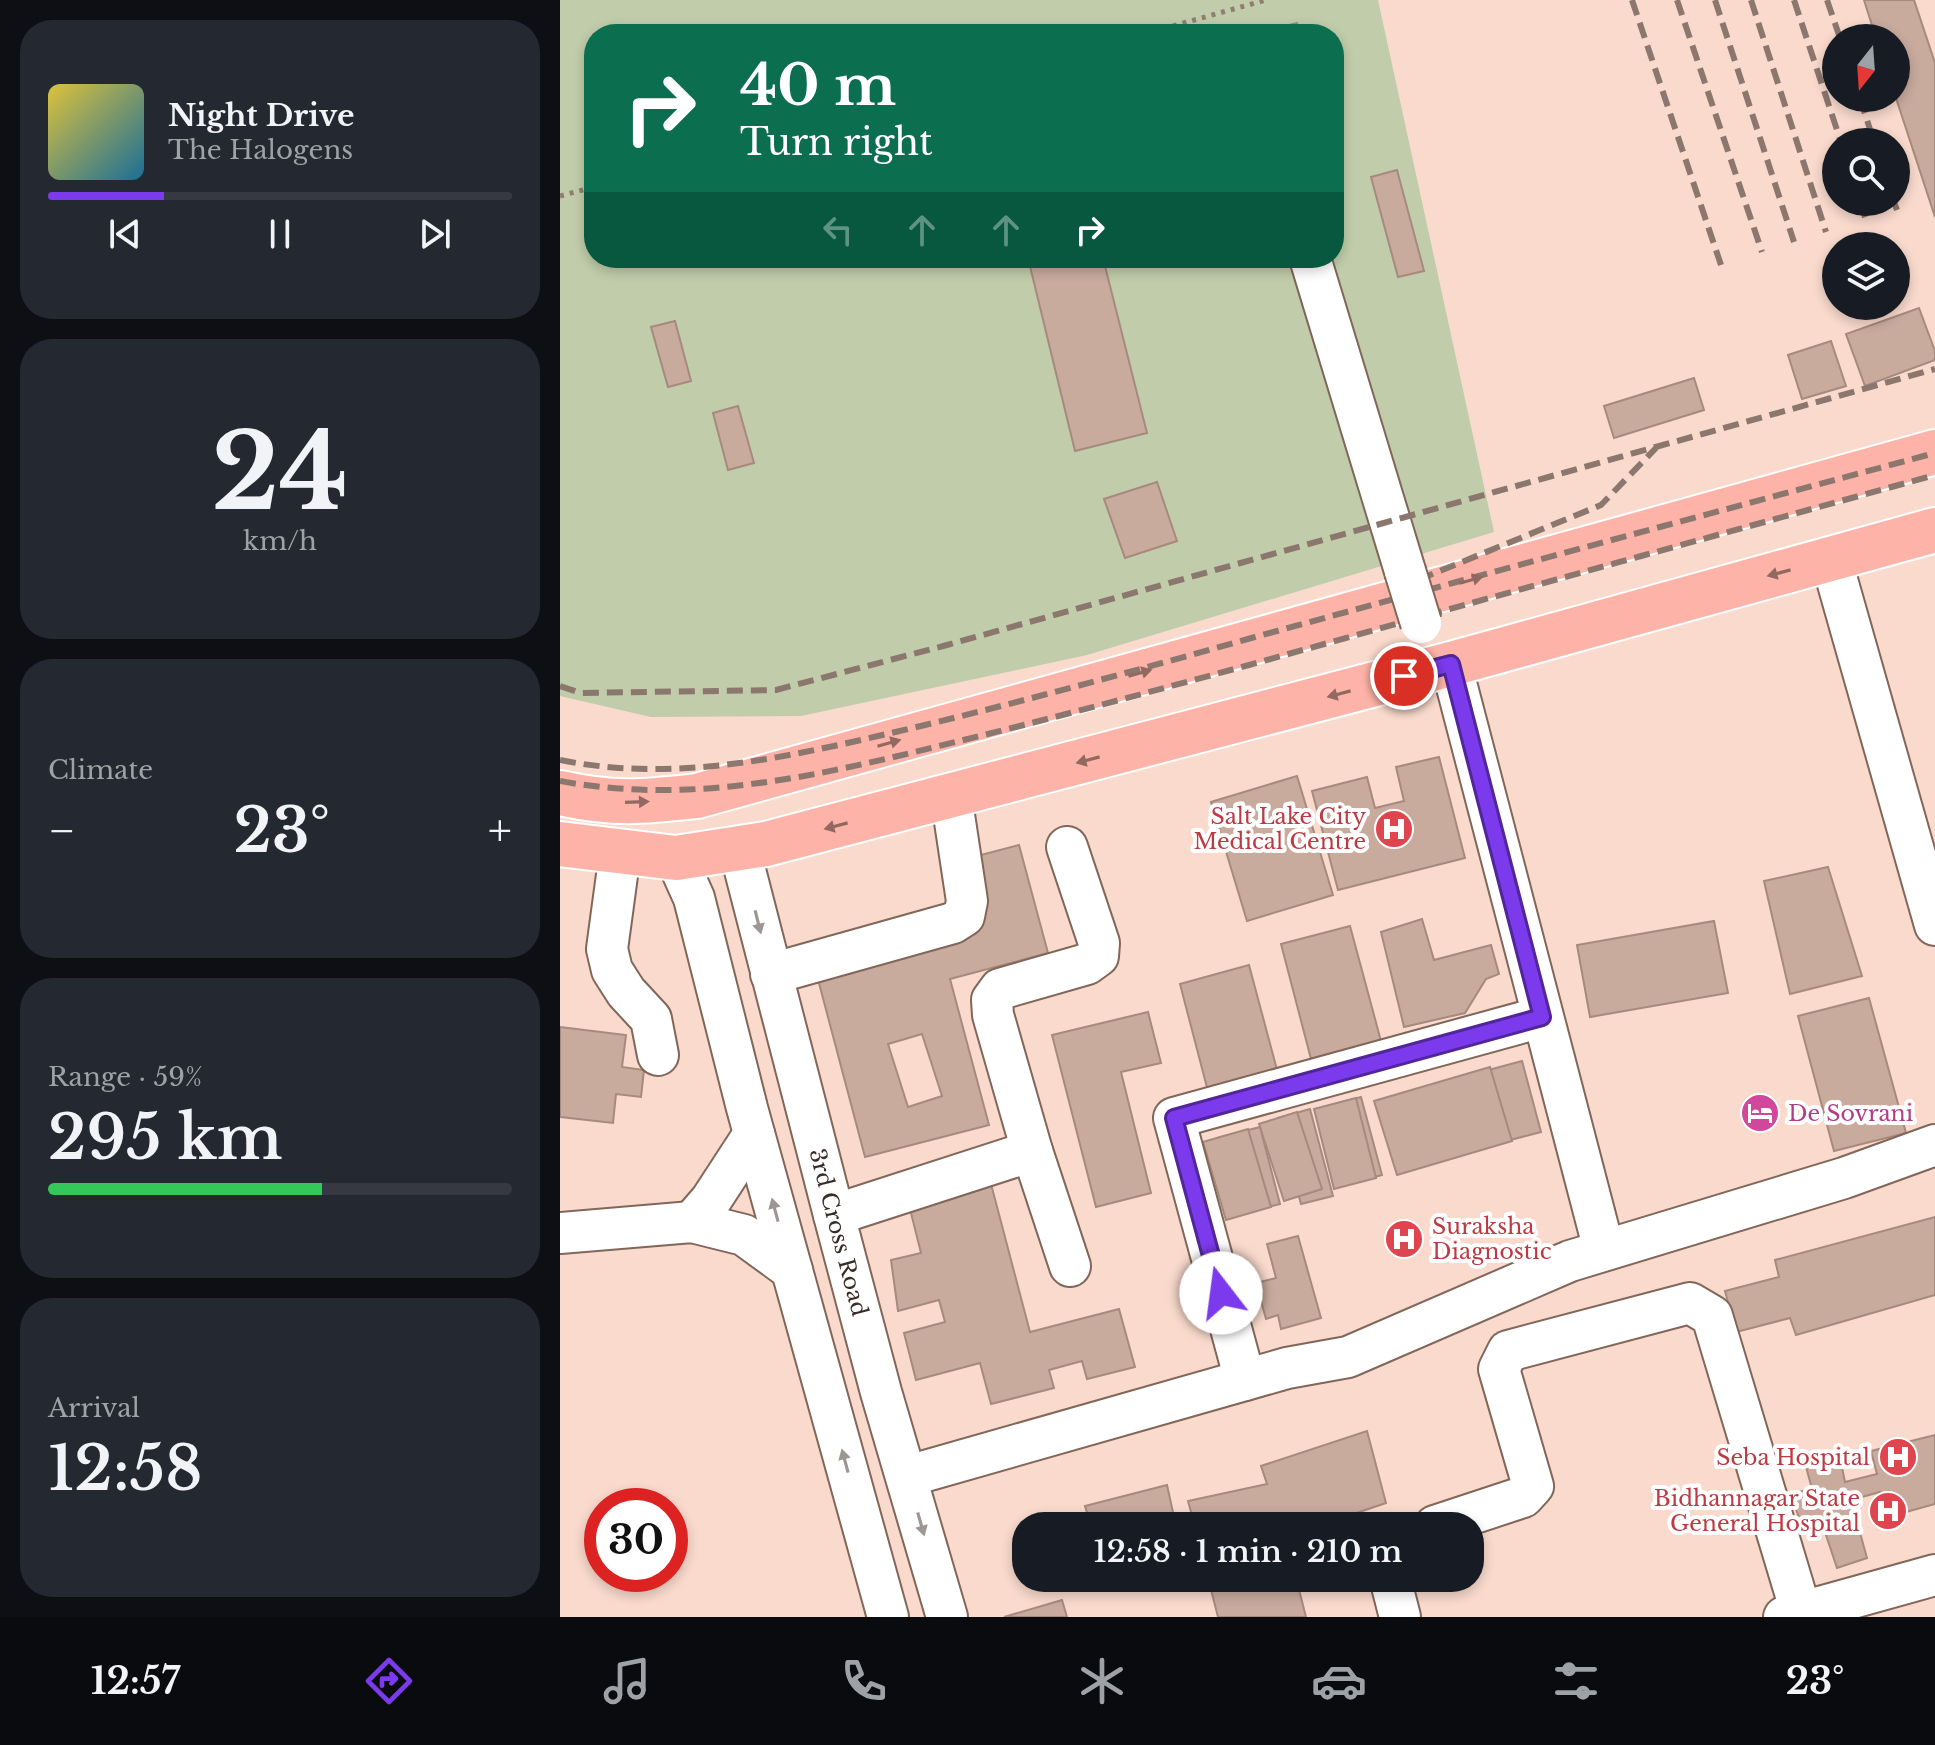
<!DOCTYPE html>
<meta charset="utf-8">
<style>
:root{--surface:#171b24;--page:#242831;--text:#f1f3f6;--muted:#9ea1a6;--line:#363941;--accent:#7c3aed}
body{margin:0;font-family:"Libre Baskerville",serif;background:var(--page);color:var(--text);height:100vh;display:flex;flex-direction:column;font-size:30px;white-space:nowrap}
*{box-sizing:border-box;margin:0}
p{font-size:26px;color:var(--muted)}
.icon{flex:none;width:44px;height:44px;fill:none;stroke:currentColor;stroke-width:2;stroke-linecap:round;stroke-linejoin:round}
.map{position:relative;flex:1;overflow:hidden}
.drawer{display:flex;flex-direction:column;gap:20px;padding:20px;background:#0d0f14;width:560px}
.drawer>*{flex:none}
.banner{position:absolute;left:24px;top:24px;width:760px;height:244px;border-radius:32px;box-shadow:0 4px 12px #0003;background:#0b6e4f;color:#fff;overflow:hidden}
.needle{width:52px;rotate:197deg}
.buttons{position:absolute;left:1262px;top:24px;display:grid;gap:16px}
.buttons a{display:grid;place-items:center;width:88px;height:88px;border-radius:50%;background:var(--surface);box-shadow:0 4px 12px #0003;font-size:40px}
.speed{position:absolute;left:24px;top:1488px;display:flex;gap:16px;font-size:40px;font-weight:700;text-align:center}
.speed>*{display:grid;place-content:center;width:104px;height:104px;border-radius:50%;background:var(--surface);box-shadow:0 4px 12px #0003;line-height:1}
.speed .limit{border:12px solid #d22;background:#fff;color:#111}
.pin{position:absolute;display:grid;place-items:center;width:68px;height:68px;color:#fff;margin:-34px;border:4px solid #fff;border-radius:50%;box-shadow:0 2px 8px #0007}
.me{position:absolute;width:88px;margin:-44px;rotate:345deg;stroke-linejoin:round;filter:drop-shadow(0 0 6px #0008)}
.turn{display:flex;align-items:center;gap:28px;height:168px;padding:0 24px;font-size:36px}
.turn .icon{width:104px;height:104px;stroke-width:2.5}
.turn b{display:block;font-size:56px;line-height:68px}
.lanes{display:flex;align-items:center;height:76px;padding:0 24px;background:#0003;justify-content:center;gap:40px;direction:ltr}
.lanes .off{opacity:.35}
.big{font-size:60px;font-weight:600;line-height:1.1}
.drawer .card{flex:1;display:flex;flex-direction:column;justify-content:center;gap:12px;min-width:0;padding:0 28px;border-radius:32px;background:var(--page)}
.drawer .dial{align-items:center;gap:0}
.dial b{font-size:104px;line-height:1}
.song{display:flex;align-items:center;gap:24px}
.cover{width:96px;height:96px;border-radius:12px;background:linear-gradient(135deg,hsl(50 70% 55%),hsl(200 70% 35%))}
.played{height:8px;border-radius:4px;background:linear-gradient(90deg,var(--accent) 25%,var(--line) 25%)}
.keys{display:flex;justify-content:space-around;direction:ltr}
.heat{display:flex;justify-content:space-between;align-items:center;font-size:44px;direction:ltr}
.charge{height:12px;border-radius:6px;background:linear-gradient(90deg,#34c759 59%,var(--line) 0)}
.trip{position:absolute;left:452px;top:1512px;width:472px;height:80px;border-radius:32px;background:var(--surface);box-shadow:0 4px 12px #0003;font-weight:600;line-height:80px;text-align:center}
.tabs{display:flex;height:128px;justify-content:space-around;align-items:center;background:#090b0e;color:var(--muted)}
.tabs .icon{width:56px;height:56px}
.tabs .active{color:var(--accent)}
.tabs b{font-size:36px;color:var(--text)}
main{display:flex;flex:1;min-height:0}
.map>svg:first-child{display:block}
</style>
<main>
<section class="drawer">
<div class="card">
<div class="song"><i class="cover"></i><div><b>Night Drive</b><p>The Halogens</p></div></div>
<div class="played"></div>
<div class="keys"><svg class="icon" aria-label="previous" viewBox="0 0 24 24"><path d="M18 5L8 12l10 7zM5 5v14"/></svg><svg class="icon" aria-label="pause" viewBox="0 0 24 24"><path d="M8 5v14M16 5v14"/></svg><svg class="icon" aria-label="next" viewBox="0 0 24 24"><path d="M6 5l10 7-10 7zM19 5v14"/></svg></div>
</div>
<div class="card dial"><b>24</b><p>km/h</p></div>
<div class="card"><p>Climate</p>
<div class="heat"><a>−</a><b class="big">23°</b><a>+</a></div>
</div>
<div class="card"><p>Range · 59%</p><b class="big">295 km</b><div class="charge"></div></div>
<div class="card"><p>Arrival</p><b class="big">12:58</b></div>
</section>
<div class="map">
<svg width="1375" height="1617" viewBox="0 0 1375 1617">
<rect width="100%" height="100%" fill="#f9dacc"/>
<path fill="#c0ccaa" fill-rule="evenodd" d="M0 0H818L934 532 527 655 241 716 91 717 0 696ZM34 34H774V258H34Z"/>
<g fill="#c8ab9d" stroke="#a68a7d" stroke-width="2" fill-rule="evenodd">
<path d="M1304 0H1354L1375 63V217L1336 98V38H1316Z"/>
<path d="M737 23 740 34H694Z"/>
<path d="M837 170 864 271 838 277 811 177Z"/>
<path d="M468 258H543L587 433 515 451Z"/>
<path d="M1359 308 1375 351V360L1305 386 1286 334Z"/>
<path d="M115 321 131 381 108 387 91 327Z"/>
<path d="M1271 341 1286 386 1242 399 1228 355Z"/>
<path d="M1134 378 1144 410 1054 438 1044 406Z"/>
<path d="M178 406 194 463 168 470 153 413Z"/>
<path d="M597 482 617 541 565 558 544 499Z"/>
<path d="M879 757 905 858 778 890 752 791 807 777 815 808 844 801 836 767Z"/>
<path d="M737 776 773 895 687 921 651 802Z"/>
<path d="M459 845 488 953 390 979 429 1125 305 1157 255 968 419 925 402 860ZM362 1034 382 1096 348 1107 328 1044Z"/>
<path d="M1268 867 1302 976 1230 994 1204 881Z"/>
<path d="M862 919 874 960 931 945 939 974 926 979 905 1013 844 1027 821 932Z"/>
<path d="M1154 921 1168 993 1030 1017 1017 945Z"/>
<path d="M790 926 821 1041 751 1059 721 944Z"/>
<path d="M689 965 720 1081 650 1099 620 984Z"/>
<path d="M1309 998 1346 1133 1274 1151 1238 1016Z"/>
<path d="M588 1012 601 1063 561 1072 591 1193 536 1207 492 1035Z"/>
<path d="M0 1027 66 1035 62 1067 84 1070 81 1097 56 1094 53 1123 0 1117Z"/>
<path d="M962 1061 981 1132 858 1164 839 1094Z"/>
<path d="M930 1067 952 1141 837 1175 814 1101Z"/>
<path d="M801 1097 822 1175 784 1185 763 1107Z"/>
<path d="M796 1098 816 1178 774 1189 754 1109Z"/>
<path d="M750 1109 773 1196 741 1204 718 1118Z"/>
<path d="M737 1112 762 1189 724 1201 699 1124Z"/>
<path d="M700 1127 720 1204 677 1215 657 1138Z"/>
<path d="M688 1129 711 1207 666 1220 643 1142Z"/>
<path d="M431 1184 470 1332 559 1309 575 1367 527 1379 522 1361 489 1370 494 1388 431 1404 420 1363 356 1380 344 1333 385 1322 379 1300 338 1311 331 1260 361 1253 349 1205Z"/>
<path d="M1375 1217V1295L1236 1335 1230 1318 1176 1332 1165 1291 1219 1277 1215 1260Z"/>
<path d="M738 1236 761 1318 721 1329 718 1315 706 1319 696 1283 716 1278 707 1244Z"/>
<path d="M807 1431 826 1503 758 1526H635L628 1501 707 1484 701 1466Z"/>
<path d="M1375 1435V1504L1328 1517 1320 1492 1291 1500 1307 1558 1277 1568 1261 1520 1242 1525 1230 1494 1252 1489 1245 1463 1279 1453 1285 1482 1317 1474 1311 1451Z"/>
<path d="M607 1485 616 1526H531L525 1506Z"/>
<path d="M648 1578H736L746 1617H658Z"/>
<path d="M502 1600 507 1617H444Z"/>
</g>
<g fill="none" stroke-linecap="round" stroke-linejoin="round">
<g stroke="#81665a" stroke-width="44">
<g id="minor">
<path d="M750 258 845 571"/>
<path d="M1271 559 1375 925"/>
<path d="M891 664 1044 1250"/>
<path id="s1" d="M179 847 274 1215 321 1392 387 1617"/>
<path d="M507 847 539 943 538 956 527 964 440 989 432 1000 433 1015 472 1151 510 1266"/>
<path d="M60 853 47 949 52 970 66 992 91 1019 98 1055"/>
<path d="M116 858 134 898 187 1108 328 1617"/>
<path d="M211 974 393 923 404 916 407 901 391 795"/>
<path d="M274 1215 472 1151"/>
<path d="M132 1222 151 1200 194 1134"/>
<path d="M0 1233 132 1222 184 1235 232 1270"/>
<path d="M685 1380 614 1118 982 1017"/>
<path d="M348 1476 727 1368 788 1357 1010 1261 1284 1178 1375 1145"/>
<path d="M875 1526 963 1497 973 1486 939 1369 948 1351 1130 1303 1152 1316 1241 1612"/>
<path d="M830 1578 840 1617"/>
<path d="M1224 1617 1375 1575"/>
</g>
</g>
<g stroke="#fff" stroke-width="48">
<g id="major">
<path d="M0 793C52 805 84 802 137 796L1375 452"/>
<path d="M0 844 116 858 206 844 891 664 1375 530"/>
</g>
</g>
<g stroke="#917d73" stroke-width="5" stroke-dasharray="4 6" stroke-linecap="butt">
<path d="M584 34 706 0"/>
<path d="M0 196 34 187"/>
</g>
<use href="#minor" stroke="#fff" stroke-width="40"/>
<use href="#major" stroke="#fdb3a7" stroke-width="44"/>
<g stroke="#8b776e" stroke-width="6" stroke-dasharray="16 8" stroke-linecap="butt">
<path d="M1072 0 1161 265"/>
<path d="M1117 0 1202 252"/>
<path d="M1155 0 1234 242"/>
<path d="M1191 0 1266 232"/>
<path d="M1234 0 1281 142"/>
<path d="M1267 0 1280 38"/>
<path d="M1300 98 1314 142"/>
<path d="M1300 202 1306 220"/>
<path d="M1334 202 1337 210"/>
<path d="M836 589 1041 505 1096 448"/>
<path d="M0 686 21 693 216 690 387 645 1375 369"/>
<path d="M0 760C124 785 245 753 365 725 476 698 585 668 695 637 921 575 1148 514 1375 453"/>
<path d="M0 781C129 805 254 777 379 746 483 721 586 693 689 665 918 601 1146 538 1375 475"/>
</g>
<g stroke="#81665a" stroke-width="44" stroke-linecap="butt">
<path id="minor-bridge" d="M845 571 861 623"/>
</g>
<use href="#minor-bridge" stroke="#fff" stroke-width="40"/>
</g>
<defs><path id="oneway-solid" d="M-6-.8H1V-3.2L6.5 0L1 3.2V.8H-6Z" transform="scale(2)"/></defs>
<g fill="#916961">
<use href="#oneway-solid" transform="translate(1219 573) rotate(165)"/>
<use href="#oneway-solid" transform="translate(911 580) rotate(-16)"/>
<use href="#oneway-solid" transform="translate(580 673) rotate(-16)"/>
<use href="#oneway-solid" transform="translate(779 694) rotate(165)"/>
<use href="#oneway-solid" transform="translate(329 743) rotate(-16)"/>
<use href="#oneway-solid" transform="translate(528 760) rotate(165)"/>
<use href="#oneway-solid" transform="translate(77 802) rotate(-2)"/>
<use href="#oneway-solid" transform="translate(276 826) rotate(165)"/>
</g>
<g fill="#9c9694">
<use href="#oneway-solid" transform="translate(198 922) rotate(76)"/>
<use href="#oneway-solid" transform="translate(215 1210) rotate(-105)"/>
<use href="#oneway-solid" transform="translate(285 1461) rotate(-105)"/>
<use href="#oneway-solid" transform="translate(361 1524) rotate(74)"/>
</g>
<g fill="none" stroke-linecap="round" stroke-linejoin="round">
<g stroke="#51269a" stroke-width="20">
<path id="route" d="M661 1293 614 1118 982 1017 891 664 844 676"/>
</g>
<use href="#route" stroke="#7c3aed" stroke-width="14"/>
</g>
<defs>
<g id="hospital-disc" transform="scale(2)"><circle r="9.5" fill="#e0444e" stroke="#fff"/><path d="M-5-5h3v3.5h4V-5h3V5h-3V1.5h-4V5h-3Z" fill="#fff"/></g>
<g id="hotel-disc" transform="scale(2)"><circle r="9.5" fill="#d1479c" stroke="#fff"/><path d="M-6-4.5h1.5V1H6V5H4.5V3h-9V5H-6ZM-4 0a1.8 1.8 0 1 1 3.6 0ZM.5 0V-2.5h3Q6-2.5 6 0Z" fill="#fff"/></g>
</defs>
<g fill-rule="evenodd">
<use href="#hospital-disc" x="834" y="829"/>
<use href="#hotel-disc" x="1200" y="1113"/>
<use href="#hospital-disc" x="844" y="1239"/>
<use href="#hospital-disc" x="1338" y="1457"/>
<use href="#hospital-disc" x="1328" y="1511"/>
</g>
<g text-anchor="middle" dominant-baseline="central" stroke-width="8" stroke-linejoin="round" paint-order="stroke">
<g font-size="22" fill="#be3a42" stroke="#fff" text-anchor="end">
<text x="806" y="816">Salt Lake City<tspan x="806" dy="25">Medical Centre</tspan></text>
<text x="872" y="1226" text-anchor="start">Suraksha<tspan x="872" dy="25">Diagnostic</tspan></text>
<text x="1310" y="1457">Seba Hospital</text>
<text x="1300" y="1498">Bidhannagar State<tspan x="1300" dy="25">General Hospital</tspan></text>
</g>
<g font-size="22" fill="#b23c85" stroke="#fff" text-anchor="start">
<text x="1228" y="1113">De Sovrani</text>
</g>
<g font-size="22" fill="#392d28" stroke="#fff">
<text stroke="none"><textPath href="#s1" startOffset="398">3rd Cross Road</textPath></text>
</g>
</g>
</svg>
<div class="buttons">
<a><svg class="needle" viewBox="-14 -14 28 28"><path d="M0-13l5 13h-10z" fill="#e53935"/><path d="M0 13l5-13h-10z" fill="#9ea1a6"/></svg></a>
<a><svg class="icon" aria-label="search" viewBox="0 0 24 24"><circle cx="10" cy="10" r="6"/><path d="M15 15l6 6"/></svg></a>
<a><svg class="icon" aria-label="layers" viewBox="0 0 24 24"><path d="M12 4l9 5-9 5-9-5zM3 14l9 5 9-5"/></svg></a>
</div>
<div class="speed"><div class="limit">30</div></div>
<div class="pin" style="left:844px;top:676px;background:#d93025"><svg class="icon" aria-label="arrive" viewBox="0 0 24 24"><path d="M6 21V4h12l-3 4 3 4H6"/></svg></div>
<svg class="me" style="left:661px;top:1293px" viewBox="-20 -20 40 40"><circle r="19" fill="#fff"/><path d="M0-13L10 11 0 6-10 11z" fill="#7c3aed"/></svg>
<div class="trip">12:58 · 1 min · 210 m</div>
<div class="banner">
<div class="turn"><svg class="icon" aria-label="right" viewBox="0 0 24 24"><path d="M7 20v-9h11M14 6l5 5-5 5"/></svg><div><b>40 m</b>Turn right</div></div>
<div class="lanes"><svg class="icon off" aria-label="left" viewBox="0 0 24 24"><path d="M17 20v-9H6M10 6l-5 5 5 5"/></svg><svg class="icon off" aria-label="ahead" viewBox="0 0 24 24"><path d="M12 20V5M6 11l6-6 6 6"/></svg><svg class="icon off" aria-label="ahead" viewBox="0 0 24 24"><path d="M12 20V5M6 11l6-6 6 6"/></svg><svg class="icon" aria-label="right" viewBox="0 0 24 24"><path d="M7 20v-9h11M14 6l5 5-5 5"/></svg></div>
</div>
</div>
</main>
<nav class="tabs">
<b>12:57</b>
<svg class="icon active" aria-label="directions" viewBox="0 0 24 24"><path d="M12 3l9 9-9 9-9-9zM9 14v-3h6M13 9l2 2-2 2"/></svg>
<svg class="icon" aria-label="music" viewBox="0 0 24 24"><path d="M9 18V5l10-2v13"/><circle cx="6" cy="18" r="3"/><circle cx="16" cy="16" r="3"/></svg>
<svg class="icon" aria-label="phone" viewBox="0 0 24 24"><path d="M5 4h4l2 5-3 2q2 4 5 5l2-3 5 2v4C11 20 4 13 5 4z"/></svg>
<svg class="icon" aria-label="climate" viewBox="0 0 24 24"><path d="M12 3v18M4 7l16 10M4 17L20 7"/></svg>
<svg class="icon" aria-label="car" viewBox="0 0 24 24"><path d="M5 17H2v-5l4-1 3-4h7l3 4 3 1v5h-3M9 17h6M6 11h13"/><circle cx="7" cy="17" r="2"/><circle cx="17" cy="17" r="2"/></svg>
<svg class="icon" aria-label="filters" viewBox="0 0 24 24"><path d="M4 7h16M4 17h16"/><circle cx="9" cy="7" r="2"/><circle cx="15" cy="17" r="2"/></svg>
<b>23°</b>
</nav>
